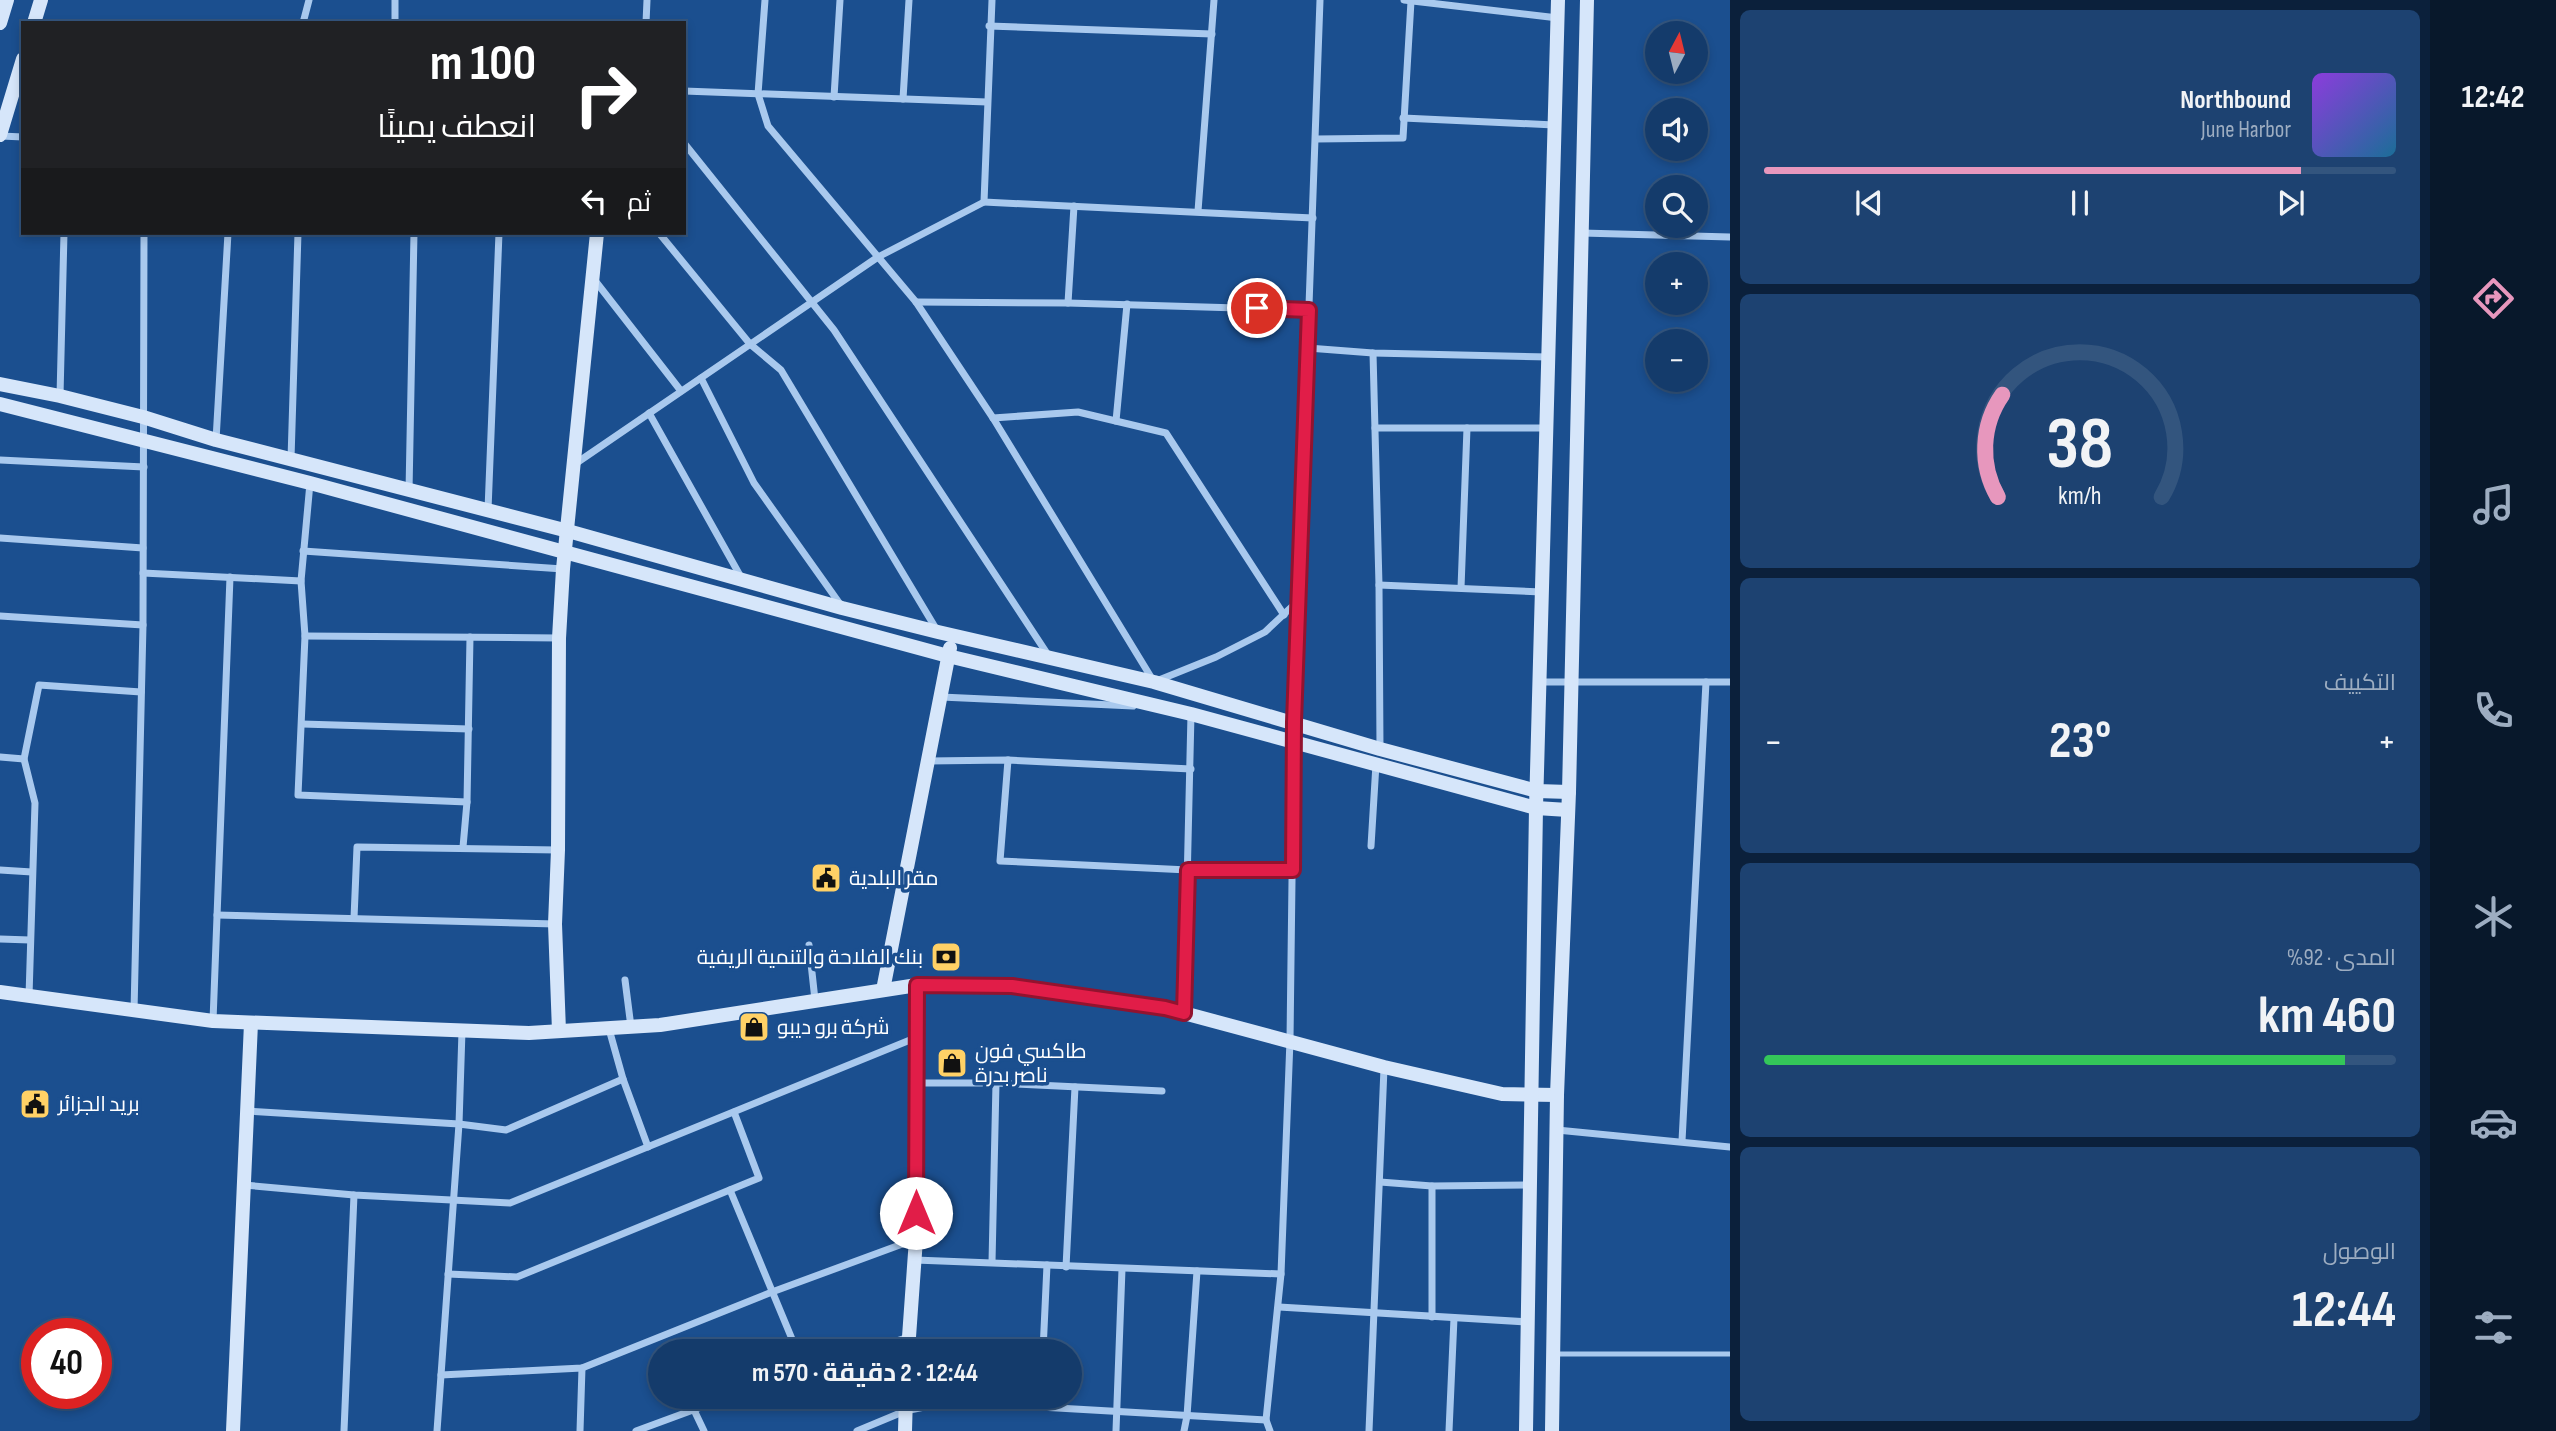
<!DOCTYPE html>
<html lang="ar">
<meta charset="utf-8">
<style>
:root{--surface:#143b6b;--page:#1d4271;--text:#f1f3f6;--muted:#9dadc1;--line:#33557e;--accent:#e797bd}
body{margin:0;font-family:"Sofia Sans Condensed",Cairo,sans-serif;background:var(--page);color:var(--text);direction:rtl;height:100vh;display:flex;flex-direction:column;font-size:26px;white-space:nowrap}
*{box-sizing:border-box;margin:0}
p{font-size:23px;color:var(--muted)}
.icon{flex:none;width:38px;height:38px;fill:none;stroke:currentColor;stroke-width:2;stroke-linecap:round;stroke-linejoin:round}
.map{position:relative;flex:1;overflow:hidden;direction:ltr}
.drawer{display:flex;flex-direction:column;gap:10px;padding:10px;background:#0b203b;width:700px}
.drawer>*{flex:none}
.guide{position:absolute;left:21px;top:21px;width:665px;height:214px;border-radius:0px;box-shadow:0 4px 10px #0003,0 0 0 2px var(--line);direction:rtl;background:#202124;color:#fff;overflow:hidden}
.needle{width:46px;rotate:7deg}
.fabs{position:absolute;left:1645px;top:21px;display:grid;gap:14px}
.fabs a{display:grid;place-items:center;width:63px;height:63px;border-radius:50%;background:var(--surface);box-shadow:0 4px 10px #0003,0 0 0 2px var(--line);font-size:35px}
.speed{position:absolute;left:21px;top:1318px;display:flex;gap:14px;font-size:35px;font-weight:700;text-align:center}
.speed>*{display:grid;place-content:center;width:91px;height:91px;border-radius:50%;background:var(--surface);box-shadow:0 4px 10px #0003,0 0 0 2px var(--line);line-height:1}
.speed .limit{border:10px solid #d22;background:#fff;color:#111}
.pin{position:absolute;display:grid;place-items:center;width:60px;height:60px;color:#fff;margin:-30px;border:4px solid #fff;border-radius:50%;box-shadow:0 2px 7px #0007}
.me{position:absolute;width:77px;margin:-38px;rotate:0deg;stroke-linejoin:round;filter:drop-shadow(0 0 5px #0008)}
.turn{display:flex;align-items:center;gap:24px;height:147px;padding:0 35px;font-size:32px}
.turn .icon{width:91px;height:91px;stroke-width:2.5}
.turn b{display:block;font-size:49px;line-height:60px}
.then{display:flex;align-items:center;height:66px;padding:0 35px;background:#0003;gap:14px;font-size:26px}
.big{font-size:52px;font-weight:700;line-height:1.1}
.drawer .tile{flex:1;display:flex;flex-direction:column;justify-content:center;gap:10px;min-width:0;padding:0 24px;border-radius:10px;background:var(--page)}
.drawer .dial{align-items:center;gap:0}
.dial svg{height:182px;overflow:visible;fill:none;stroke:var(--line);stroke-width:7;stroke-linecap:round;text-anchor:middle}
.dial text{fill:var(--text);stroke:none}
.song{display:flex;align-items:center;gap:21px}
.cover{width:84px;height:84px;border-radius:10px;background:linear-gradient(135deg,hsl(270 70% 55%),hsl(200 70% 35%))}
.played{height:7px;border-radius:4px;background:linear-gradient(90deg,var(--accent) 85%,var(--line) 85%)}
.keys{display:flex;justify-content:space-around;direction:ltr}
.heat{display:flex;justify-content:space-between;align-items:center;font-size:38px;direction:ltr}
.charge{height:10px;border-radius:5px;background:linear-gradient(90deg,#34c759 92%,var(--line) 0)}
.trip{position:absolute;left:648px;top:1339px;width:434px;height:70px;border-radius:35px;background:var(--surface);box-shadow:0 4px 10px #0003,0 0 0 2px var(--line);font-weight:700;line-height:70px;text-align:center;direction:rtl}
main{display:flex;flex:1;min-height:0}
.menu{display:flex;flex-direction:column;width:126px;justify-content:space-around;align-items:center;background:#08182b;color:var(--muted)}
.menu .icon{width:49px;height:49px}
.menu .on{color:var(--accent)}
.menu b{font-size:32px;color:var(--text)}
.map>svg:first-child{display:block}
</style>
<main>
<nav class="menu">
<b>12:42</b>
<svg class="icon on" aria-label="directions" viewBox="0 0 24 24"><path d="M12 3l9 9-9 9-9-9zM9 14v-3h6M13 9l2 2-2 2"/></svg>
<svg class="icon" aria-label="music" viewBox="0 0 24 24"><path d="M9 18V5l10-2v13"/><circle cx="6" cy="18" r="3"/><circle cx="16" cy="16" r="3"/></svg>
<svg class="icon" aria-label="phone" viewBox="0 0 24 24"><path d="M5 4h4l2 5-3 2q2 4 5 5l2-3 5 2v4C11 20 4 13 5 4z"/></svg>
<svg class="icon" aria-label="climate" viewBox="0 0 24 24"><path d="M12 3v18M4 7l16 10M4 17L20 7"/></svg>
<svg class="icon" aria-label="car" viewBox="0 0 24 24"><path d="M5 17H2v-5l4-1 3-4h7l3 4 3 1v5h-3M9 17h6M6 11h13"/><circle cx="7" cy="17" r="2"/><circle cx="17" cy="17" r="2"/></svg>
<svg class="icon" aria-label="filters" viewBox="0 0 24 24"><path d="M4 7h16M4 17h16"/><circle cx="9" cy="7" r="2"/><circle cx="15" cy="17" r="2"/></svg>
</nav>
<section class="drawer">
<div class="tile">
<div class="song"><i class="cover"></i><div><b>Northbound</b><p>June Harbor</p></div></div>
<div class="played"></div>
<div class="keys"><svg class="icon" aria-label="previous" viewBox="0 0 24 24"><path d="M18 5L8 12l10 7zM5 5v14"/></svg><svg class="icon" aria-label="pause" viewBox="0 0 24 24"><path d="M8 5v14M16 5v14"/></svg><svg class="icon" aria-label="next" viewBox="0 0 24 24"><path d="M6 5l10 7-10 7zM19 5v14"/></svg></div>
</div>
<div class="tile dial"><svg viewBox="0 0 100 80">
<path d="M14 69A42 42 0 1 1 86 69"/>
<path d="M14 69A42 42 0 0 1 16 24" stroke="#e797bd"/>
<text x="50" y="56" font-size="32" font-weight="700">38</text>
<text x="50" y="72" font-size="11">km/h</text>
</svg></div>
<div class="tile"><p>التكييف</p>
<div class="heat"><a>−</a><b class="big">23°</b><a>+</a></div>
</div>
<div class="tile"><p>المدى · 92%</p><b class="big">460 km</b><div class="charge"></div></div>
<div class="tile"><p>الوصول</p><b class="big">12:44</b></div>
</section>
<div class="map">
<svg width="1730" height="1431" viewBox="0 0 1730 1431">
<rect width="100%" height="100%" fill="#1b4f8f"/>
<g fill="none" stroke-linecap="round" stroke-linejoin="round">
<path stroke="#a9c9ee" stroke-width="5" d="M1554 1354H1730"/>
<g stroke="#a9c9ee" stroke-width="7">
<path d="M395 0V23"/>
<path d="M765 0 758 94 768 126 916 302 993 418 1154 682 1216 657 1265 632 1299 600"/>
<path d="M992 0 984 202 1313 218"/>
<path d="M1404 0 1558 18"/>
<path d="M303 23 309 0"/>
<path d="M646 23 647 0"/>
<path d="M989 26 1212 34"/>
<path d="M684 91 987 102"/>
<path d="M834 97 840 0"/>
<path d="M903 99 909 0"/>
<path d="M1403 118 1554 125"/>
<path d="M1 136 23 137"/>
<path d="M1316 139 1403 138 1411 1"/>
<path d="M684 143 834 330 1048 655"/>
<path d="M1198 211 1214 0"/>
<path d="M659 233 750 344 781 370 938 632"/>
<path d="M1582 233 1730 237"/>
<path d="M593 278 681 391"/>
<path d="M916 302 1068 303 1309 310"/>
<path d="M1068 303 1074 206"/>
<path d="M1308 348 1373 353 1549 357"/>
<path d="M1373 353 1379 585 1380 749"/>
<path d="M701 378 754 483 840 604"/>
<path d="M60 396 64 233"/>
<path d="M649 413 742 579"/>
<path d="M993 418 1078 412 1166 433 1284 615"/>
<path d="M1116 421 1127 304"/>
<path d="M1375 428H1546"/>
<path d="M216 440 228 233"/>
<path d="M291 459 298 233"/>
<path d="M0 460 144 467"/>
<path d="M575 464 878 257 984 202"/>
<path d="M409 491 414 233"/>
<path d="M488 510 499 233"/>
<path d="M0 538 143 548"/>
<path d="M303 551 563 569"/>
<path d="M143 573 301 581 310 483"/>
<path d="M301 581 305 636 298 795 467 802"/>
<path d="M1379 585 1542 592"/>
<path d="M1461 588 1467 428"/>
<path d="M0 616 143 625"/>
<path d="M305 636 559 638"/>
<path d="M1540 682H1730"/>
<path d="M941 697 1133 706"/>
<path d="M302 724 469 729"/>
<path d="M0 757 24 759 39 685 141 692"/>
<path d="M24 759 35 803 29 996"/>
<path d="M1008 760 1000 861 1188 870H1293"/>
<path d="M928 761 1008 760 1191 769"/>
<path d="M1371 846 1376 764"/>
<path d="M463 847 467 802 470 637"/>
<path d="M0 870 32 872"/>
<path d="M217 915 555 924"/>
<path d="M354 918 357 847 558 850"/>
<path d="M0 939 30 940"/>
<path d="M809 945 815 1000"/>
<path d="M625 980 631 1027"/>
<path d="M134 1011 143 625 144 233"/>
<path d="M1184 1013 1191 714"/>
<path d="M213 1021 230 577"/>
<path d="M609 1029 623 1079 648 1147"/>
<path d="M916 1083H996L1162 1091"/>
<path d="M247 1111 459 1124 506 1130 623 1079"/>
<path d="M1557 1130 1730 1147"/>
<path d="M1682 1141 1706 682"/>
<path d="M1380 1182 1432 1186 1529 1185"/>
<path d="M244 1185 354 1195 510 1203 915 1038"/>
<path d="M730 1190 797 1351"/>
<path d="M915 1260 1281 1274"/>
<path d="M992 1262 996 1083"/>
<path d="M1066 1267 1075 1087"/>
<path d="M448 1274 517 1277 759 1178 734 1112"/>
<path d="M1279 1307 1528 1322"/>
<path d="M1432 1317V1186"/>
<path d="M864 1351 909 1337"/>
<path d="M1043 1351 1047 1265"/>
<path d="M441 1375 582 1368 772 1292 916 1239"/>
<path d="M694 1410 704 1431"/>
<path d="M344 1431 354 1195"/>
<path d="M437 1431 459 1124 462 1031"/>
<path d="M580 1431 582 1368"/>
<path d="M636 1431 731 1396"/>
<path d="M857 1431 905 1411 934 1405 1040 1407 1266 1420"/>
<path d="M1116 1431 1122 1269"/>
<path d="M1184 1431 1187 1416 1197 1271"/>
<path d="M1270 1431 1266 1420 1281 1274 1290 1040 1294 722 1320 0"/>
<path d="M1369 1431 1384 1068"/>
<path d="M1449 1431 1454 1318"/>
</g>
<g stroke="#d6e6fa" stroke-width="14">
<path d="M0 23 7 0"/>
<path d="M34 23 41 0"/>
<path d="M0 135 23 59"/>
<path d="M0 384 60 396 143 417 216 440 568 531 842 608 938 632 1154 682 1380 749 1537 791 1569 792"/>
<path d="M0 404 310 483 948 656 1191 714 1536 808 1568 810"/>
<path d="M883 990 950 648"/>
<path d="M0 992 213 1021 529 1033 660 1025 917 985 1011 987 1165 1008 1384 1067 1502 1094 1557 1095"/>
<path d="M559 1031 555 924 558 850 559 638 563 569 597 233"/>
<path d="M908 1351 916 1239 917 985"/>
<path d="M233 1431 251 1023"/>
<path d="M905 1431 906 1396"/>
<path d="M1526 1431 1536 808 1558 0"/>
<path d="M1552 1431 1557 1095 1569 792 1587 0"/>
</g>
</g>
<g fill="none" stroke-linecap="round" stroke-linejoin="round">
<g stroke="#92132f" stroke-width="18">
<path id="route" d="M916 1213 917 985 1012 986 1165 1008 1184 1013 1188 870H1293L1294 722 1309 310 1257 308"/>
</g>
<use href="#route" stroke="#e11d48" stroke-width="12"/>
</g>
<defs>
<g id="civic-square" transform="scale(1.575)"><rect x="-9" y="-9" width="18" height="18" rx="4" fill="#ffd166" stroke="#1b4f8f"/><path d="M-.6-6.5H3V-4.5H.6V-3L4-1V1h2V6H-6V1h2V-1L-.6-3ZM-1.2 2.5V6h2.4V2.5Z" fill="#111"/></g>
<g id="bank-square" transform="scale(1.575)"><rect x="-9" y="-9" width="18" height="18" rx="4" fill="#ffd166" stroke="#1b4f8f"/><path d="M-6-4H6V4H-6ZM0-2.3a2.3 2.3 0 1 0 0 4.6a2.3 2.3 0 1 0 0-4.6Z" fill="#111"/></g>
<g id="shop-square" transform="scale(1.575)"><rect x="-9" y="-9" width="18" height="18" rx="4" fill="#ffd166" stroke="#1b4f8f"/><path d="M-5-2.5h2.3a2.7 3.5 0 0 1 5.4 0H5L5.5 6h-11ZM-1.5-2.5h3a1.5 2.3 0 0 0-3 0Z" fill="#111"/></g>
</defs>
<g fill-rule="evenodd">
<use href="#civic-square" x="826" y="878"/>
<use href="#bank-square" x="946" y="957"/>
<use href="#shop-square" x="754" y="1027"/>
<use href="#shop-square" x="952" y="1063"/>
<use href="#civic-square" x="35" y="1104"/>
</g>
<g text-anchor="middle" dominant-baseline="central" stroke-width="7" stroke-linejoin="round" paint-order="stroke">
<g font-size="21" fill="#fff" stroke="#1b4f8f" text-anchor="start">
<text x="849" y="878">مقر البلدية</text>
<text x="923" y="957" text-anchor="end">بنك الفلاحة والتنمية الريفية</text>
<text x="777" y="1027">شركة برو ديبو</text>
<text x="975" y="1051">طاكسي فون<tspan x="975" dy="24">ناصر بدرة</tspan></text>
<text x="58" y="1104">بريد الجزائر</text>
</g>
</g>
</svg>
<div class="fabs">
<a><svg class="needle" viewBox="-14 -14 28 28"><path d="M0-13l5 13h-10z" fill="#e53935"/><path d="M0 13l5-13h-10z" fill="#9dadc1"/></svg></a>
<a><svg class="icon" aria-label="sound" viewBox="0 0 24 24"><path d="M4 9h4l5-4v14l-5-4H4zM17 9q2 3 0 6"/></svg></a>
<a><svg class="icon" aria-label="search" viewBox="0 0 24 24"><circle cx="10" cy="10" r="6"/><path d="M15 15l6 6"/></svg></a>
<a>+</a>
<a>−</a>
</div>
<div class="speed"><div class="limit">40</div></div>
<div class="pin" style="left:1257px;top:308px;background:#d93025"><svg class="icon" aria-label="arrive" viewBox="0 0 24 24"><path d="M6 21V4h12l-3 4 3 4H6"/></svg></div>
<svg class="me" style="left:916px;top:1213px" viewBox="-20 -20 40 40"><circle r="19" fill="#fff"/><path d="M0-13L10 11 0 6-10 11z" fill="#e11d48"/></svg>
<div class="trip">12:44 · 2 دقيقة · 570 m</div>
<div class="guide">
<div class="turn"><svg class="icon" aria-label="right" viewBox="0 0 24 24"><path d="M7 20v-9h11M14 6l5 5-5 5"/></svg><div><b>100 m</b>انعطف يمينًا</div></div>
<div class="then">ثم<svg class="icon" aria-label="left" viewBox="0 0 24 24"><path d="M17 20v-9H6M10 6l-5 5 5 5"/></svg></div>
</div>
</div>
</main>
